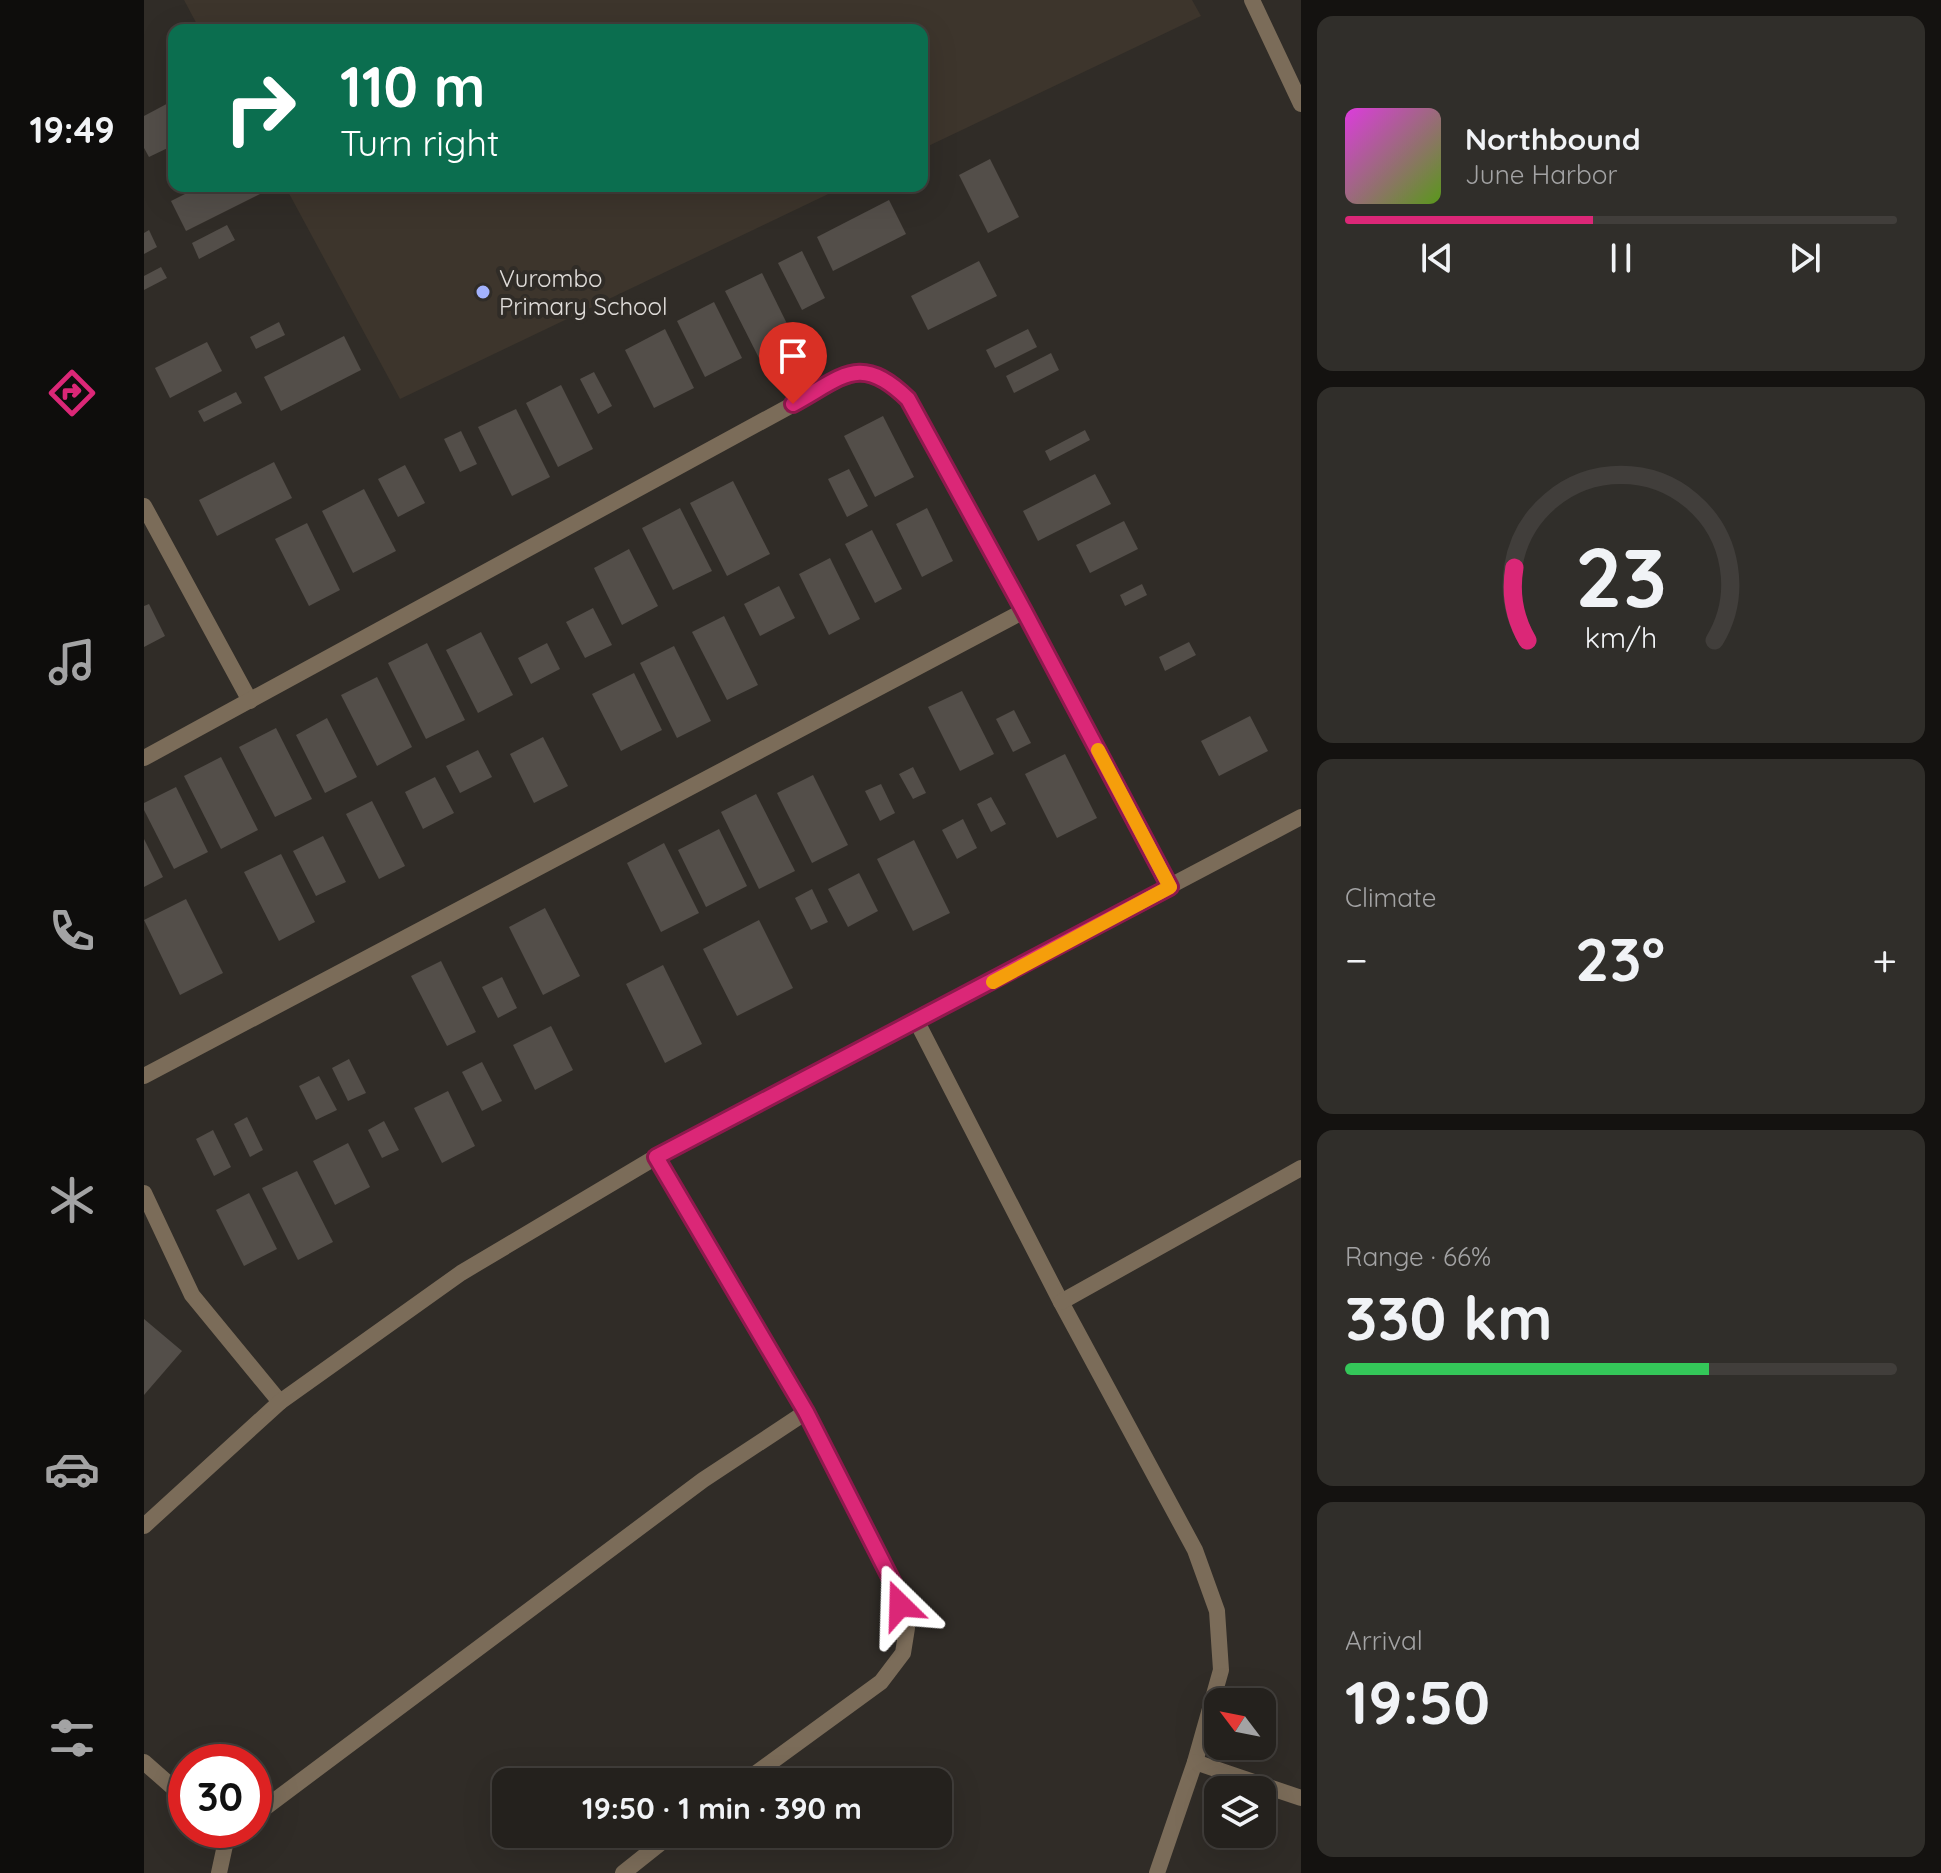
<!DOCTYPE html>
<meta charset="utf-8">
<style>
:root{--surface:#24211d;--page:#302e2a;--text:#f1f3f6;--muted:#a3a3a4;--line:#413e3b;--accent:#db2777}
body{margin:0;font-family:Quicksand,sans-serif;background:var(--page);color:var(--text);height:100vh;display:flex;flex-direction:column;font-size:30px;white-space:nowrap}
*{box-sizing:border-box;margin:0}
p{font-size:26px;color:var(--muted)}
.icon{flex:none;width:44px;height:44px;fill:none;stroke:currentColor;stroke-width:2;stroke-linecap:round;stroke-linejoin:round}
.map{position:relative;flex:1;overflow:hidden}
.panel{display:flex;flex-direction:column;gap:16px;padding:16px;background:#141210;width:640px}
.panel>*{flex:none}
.hud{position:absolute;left:24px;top:24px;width:760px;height:168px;border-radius:16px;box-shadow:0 8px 32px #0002,0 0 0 2px var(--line);background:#0b6e4f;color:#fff;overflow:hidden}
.needle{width:52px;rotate:302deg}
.buttons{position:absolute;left:1060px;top:1688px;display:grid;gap:16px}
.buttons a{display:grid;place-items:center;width:72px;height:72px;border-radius:16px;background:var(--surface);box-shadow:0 8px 32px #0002,0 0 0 2px var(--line);font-size:40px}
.speed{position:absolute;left:24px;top:1744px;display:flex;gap:16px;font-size:40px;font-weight:700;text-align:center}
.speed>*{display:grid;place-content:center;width:104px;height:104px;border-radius:50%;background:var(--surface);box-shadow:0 8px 32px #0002,0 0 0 2px var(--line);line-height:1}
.speed .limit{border:12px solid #d22;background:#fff;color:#111}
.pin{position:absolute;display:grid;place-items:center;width:68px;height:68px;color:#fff;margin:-82px -34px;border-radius:50% 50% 50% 0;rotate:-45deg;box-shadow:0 0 8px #0007}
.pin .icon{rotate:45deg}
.me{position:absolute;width:88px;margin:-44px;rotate:338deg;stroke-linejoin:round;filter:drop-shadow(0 0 6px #0008)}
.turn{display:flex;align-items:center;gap:28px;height:168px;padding:0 40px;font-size:36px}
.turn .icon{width:104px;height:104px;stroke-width:2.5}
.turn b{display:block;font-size:56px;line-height:68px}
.big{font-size:60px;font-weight:800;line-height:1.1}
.panel .card{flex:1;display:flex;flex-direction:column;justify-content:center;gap:12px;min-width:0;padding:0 28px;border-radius:16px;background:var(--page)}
.panel .dial{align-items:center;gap:0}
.dial svg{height:208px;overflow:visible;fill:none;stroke:var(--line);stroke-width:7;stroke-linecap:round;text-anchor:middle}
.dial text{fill:var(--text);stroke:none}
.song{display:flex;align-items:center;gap:24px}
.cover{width:96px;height:96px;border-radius:12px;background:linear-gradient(135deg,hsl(300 70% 55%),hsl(90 70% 35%))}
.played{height:8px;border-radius:4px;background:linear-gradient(90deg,var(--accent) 45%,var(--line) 45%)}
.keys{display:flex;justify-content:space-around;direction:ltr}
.heat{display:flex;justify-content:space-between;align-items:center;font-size:44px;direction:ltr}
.charge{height:12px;border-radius:6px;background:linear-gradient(90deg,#34c759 66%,var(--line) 0)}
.trip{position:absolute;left:348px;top:1768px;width:460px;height:80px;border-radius:16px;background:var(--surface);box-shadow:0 8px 32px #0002,0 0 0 2px var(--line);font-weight:800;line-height:80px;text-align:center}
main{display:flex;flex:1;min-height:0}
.dock{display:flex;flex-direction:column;width:144px;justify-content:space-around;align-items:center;background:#0e0d0c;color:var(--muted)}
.dock .icon{width:56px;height:56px}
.dock .on{color:var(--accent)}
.dock b{font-size:36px;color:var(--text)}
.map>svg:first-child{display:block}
</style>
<main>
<nav class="dock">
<b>19:49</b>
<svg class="icon on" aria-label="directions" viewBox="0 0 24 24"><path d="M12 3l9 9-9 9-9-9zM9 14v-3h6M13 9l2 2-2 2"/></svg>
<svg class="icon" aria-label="music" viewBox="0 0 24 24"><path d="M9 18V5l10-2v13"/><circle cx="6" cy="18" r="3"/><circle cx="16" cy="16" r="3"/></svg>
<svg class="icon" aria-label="phone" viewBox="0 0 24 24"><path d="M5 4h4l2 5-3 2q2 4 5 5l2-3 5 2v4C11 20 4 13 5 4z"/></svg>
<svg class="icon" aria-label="climate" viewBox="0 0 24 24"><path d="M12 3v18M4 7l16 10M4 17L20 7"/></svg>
<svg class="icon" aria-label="car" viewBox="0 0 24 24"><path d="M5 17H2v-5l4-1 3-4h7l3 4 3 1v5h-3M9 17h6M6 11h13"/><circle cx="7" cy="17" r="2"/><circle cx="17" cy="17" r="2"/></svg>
<svg class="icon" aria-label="filters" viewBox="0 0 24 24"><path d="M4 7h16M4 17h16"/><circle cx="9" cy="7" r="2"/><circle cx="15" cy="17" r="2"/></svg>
</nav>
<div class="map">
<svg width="1157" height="1873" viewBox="0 0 1157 1873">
<rect width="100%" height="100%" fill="#302c27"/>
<g fill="#3d352c">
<path d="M40 0H1048L1057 16 778 149V30H56Z"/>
<path d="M141 186H701L256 399Z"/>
</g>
<g fill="#534e49">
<path d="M30 100V145L5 157 0 148V116Z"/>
<path d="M846 159 875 217 844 233 815 175Z"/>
<path d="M57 186H115L118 193 42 231 27 201Z"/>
<path d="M745 200 762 234 689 271 673 237Z"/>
<path d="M83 225 91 240 55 259 48 243Z"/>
<path d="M5 230 13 247 0 254V233Z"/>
<path d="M658 251 681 298 658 310 634 263Z"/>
<path d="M835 261 853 296 784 330 767 296Z"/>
<path d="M17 267 23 278 0 290V276Z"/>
<path d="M618 273 652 342 616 360 581 291Z"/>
<path d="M570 302 598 358 561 377 533 321Z"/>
<path d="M135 322 141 335 112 349 106 337Z"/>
<path d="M521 329 550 388 510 408 481 350Z"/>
<path d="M884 329 893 347 851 368 842 350Z"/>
<path d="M200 336 217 370 137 411 120 377Z"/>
<path d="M63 342 78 371 26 398 11 368Z"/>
<path d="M907 353 915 370 870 393 862 376Z"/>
<path d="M450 372 468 406 454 414 436 379Z"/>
<path d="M417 385 449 449 414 467 382 403Z"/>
<path d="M92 392 98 403 60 422 54 411Z"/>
<path d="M372 409 406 477 368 496 334 427Z"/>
<path d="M739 416 770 477 731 497 700 436Z"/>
<path d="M941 430 946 440 906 461 901 451Z"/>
<path d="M317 431 333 464 316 472 300 439Z"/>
<path d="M130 462 148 498 73 536 55 500Z"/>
<path d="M261 465 281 503 254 517 234 479Z"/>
<path d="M705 469 724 506 703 517 684 479Z"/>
<path d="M951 474 967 504 894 541 879 511Z"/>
<path d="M589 481 626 554 583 576 546 503Z"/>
<path d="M220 489 252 551 209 573 178 511Z"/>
<path d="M536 508 568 571 529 590 498 528Z"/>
<path d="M783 508 809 561 778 577 752 524Z"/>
<path d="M980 521 994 549 946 573 932 545Z"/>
<path d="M163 523 196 590 165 606 131 539Z"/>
<path d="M728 530 758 589 731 603 701 544Z"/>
<path d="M485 549 514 606 478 625 450 568Z"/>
<path d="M686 558 716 619 685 635 655 574Z"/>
<path d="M998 584 1003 595 981 606 976 595Z"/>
<path d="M635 586 651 618 616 636 600 604Z"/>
<path d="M5 604 21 636 0 647V606Z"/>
<path d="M449 608 468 645 441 658 422 622Z"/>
<path d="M580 616 614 685 583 700 548 632Z"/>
<path d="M337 632 369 695 334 713 302 650Z"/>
<path d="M1045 642 1052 655 1021 671 1015 657Z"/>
<path d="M283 643 321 720 282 739 244 663Z"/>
<path d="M403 643 416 669 387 684 374 658Z"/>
<path d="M530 646 567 721 533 738 496 663Z"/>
<path d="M490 673 518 730 477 751 448 694Z"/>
<path d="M233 677 268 747 233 766 197 695Z"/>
<path d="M818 691 850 754 816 771 784 707Z"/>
<path d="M870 710 887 743 869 752 852 719Z"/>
<path d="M1106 716 1124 751 1075 776 1057 741Z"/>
<path d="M183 718 213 777 181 793 152 735Z"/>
<path d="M132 728 168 799 131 817 95 747Z"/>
<path d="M399 737 424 786 390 803 366 754Z"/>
<path d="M334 750 348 777 316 793 302 766Z"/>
<path d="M921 754 953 818 913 838 881 774Z"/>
<path d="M77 757 114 830 77 849 40 776Z"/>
<path d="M769 767 782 793 769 799 755 774Z"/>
<path d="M669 775 704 845 668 863 633 793Z"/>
<path d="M291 777 310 813 279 829 261 792Z"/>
<path d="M737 784 751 813 736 821 721 791Z"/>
<path d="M32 787 64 852 30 869 0 810V803Z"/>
<path d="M612 794 651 871 615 889 577 812Z"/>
<path d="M847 797 862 824 847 832 833 804Z"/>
<path d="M228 801 261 866 235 879 202 814Z"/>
<path d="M819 819 833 848 813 859 798 830Z"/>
<path d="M575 829 603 886 562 907 534 850Z"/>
<path d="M179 836 202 882 172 896 149 851Z"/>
<path d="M0 839 19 877 0 887Z"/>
<path d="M770 840 806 913 769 931 733 859Z"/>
<path d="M520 843 555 913 517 932 483 863Z"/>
<path d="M137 854 171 922 135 941 100 872Z"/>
<path d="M715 873 734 911 704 927 684 889Z"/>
<path d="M668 889 684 922 667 930 651 898Z"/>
<path d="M42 899 79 973 36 995 0 920Z"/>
<path d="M401 908 436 976 399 995 365 927Z"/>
<path d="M615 920 649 988 593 1016 559 949Z"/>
<path d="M297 961 332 1032 303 1046 267 976Z"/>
<path d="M519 965 558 1044 521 1063 482 984Z"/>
<path d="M358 977 373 1008 354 1018 338 987Z"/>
<path d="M407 1026 429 1070 391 1090 369 1045Z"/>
<path d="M205 1059 222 1093 204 1101 188 1068Z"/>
<path d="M338 1062 358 1101 338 1111 318 1072Z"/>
<path d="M175 1076 193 1110 172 1120 155 1086Z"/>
<path d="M304 1091 331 1146 298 1163 270 1108Z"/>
<path d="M103 1117 119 1150 106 1157 90 1124Z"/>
<path d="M240 1121 255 1150 238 1158 224 1130Z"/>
<path d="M69 1130 87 1167 70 1176 52 1139Z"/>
<path d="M204 1143 226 1187 191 1205 169 1161Z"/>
<path d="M153 1171 189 1242 154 1260 118 1188Z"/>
<path d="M105 1193 133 1249 100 1266 72 1210Z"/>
<path d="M0 1319 38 1351 0 1395Z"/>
</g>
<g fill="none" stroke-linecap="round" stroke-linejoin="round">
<g stroke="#7b6c59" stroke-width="16">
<path d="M1108 0 1157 104"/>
<path d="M0 506 106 701"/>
<path d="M0 758 703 375C736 370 741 377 764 399L880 611 1026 887"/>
<path d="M773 1022 917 1302 1051 1550 1073 1611 1077 1670 1051 1762 1013 1873"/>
<path d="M0 1076 880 611"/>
<path d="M0 1193 48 1295 136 1402"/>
<path d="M917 1302 1157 1168"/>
<path d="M0 1526 136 1402 317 1273 512 1157 1157 817"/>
<path d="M0 1762 42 1799"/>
<path d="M1051 1762 1157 1798"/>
<path d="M600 1782 737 1682 759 1653 763 1628 749 1583 662 1412"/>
<path d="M110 1816 559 1480 662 1412 512 1157"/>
<path d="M75 1873 83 1836"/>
<path d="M479 1873 528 1834"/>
</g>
</g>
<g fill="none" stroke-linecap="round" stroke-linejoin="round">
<g stroke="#8e194d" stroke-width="20">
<path id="route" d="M649 404C699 377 716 352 764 399L880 611 1026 887 512 1157 662 1412 749 1583 756 1605"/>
</g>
<use href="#route" stroke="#db2777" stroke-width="14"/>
<path stroke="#f59e0b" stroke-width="14" d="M849 982 1026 887 954 750"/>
</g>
<circle fill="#a3b2fd" stroke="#302c27" stroke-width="3" cx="339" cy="292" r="8"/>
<g text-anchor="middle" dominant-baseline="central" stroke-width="8" stroke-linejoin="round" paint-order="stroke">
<g font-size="24" fill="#e0ddda" stroke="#302c27" text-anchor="start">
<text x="355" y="278">Vurombo<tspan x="355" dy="28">Primary School</tspan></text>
</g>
</g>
</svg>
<div class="buttons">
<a><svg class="needle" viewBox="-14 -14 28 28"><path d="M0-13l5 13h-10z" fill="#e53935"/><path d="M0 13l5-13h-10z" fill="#a3a3a4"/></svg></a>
<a><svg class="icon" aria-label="layers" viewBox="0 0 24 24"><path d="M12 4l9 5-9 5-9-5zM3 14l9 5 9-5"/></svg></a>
</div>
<div class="speed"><div class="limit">30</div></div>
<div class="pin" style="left:649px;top:404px;background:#d93025"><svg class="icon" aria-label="arrive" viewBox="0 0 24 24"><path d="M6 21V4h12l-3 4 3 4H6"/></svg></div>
<svg class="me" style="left:756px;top:1605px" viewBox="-20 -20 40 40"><path d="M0-17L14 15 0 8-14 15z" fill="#db2777" stroke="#fff" stroke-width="4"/></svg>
<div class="trip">19:50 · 1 min · 390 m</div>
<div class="hud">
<div class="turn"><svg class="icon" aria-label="right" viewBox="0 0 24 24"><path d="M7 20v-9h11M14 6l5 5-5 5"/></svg><div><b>110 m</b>Turn right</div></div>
</div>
</div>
<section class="panel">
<div class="card">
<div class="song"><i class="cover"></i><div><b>Northbound</b><p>June Harbor</p></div></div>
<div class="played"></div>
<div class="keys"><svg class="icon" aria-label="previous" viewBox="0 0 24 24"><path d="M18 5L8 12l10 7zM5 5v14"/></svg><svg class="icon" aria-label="pause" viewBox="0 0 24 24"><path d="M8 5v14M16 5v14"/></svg><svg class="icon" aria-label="next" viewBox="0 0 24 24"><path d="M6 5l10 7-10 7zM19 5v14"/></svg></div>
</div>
<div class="card dial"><svg viewBox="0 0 100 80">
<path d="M14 69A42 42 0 1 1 86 69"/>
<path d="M14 69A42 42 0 0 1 9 41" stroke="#db2777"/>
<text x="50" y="56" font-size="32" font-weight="700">23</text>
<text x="50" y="72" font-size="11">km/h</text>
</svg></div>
<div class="card"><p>Climate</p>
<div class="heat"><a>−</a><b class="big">23°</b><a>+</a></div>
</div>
<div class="card"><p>Range · 66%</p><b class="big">330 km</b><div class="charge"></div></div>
<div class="card"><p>Arrival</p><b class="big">19:50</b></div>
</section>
</main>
